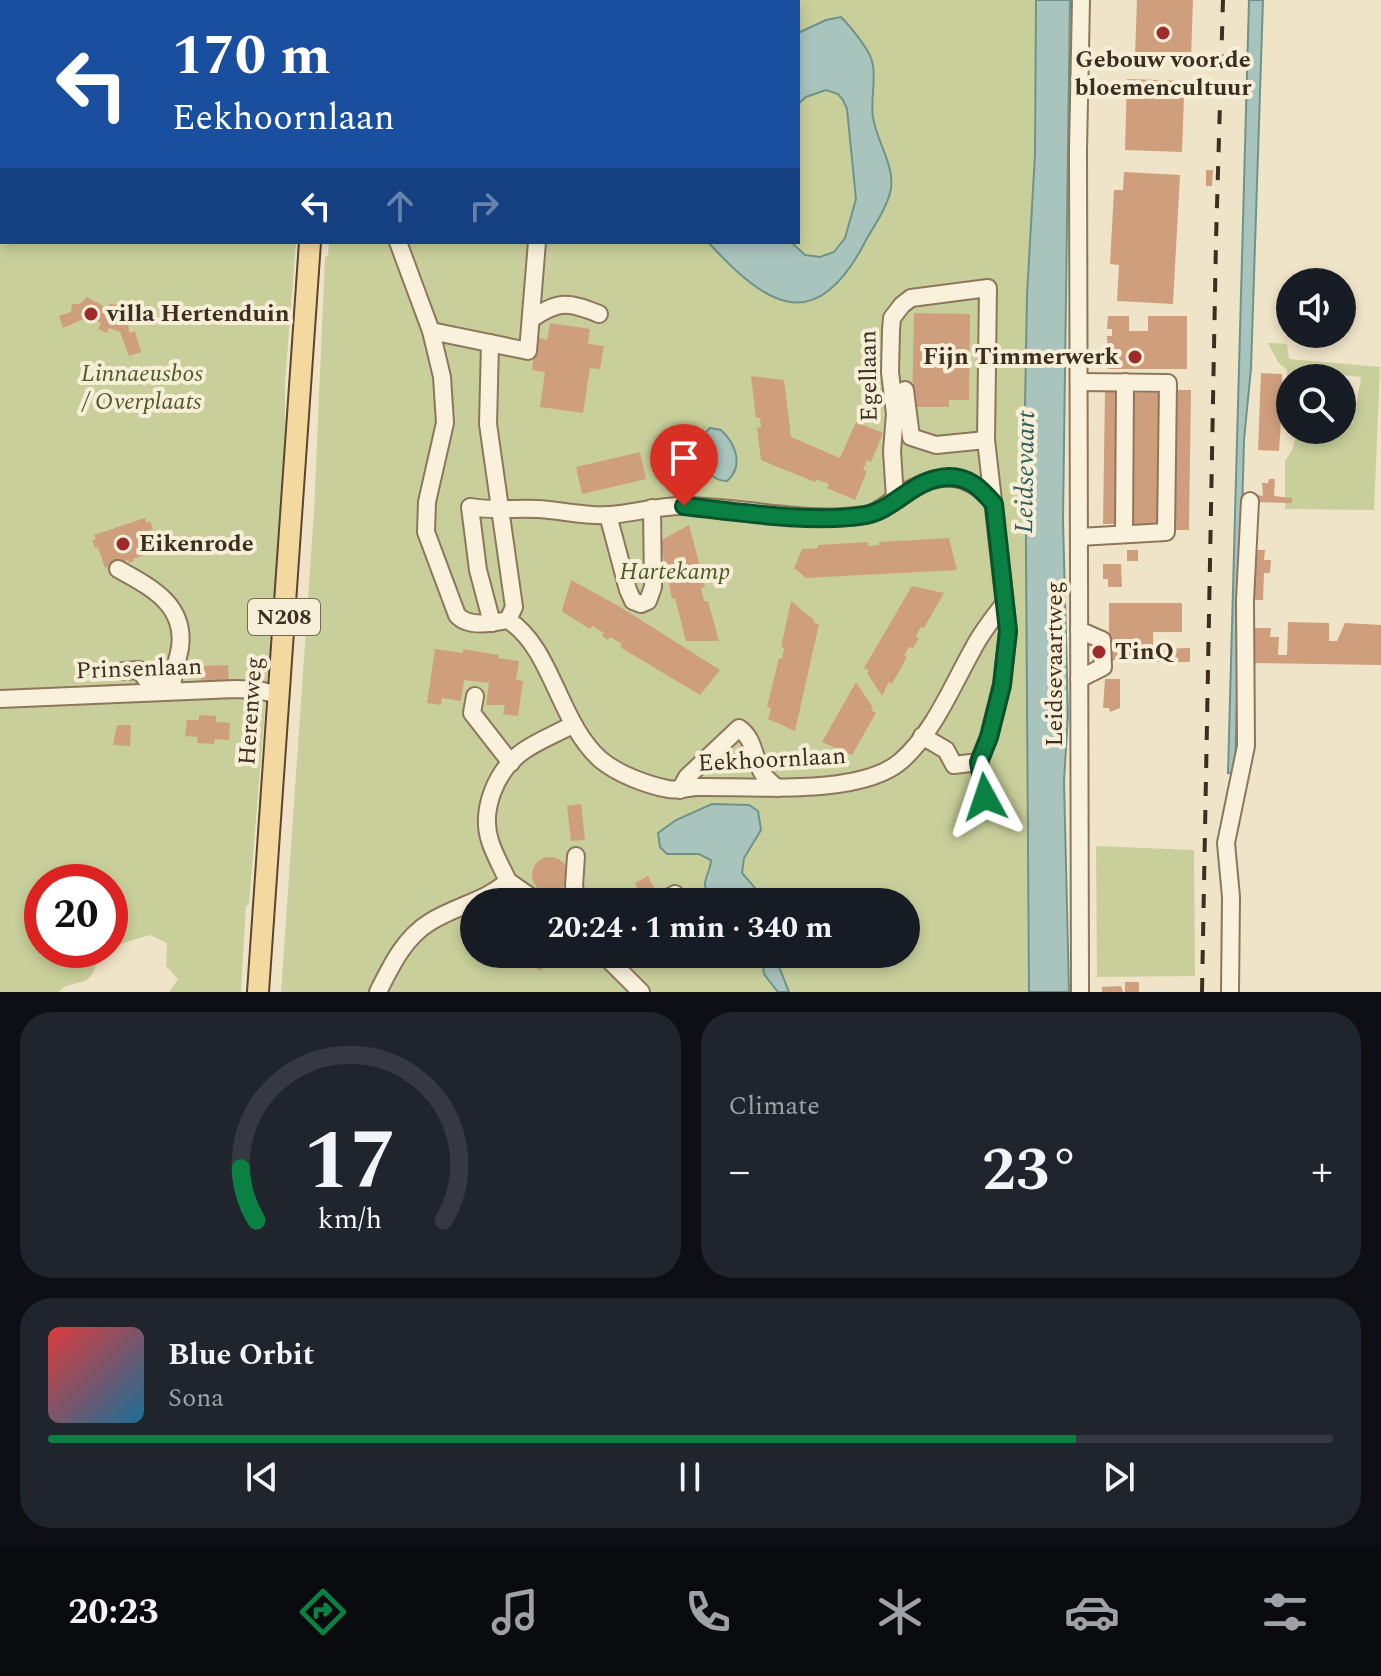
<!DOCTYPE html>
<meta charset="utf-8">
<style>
:root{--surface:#171b24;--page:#20242c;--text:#f1f3f6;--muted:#9ea1a6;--line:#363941;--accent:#0b8043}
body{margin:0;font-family:Spectral,serif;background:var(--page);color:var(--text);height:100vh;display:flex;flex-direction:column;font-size:30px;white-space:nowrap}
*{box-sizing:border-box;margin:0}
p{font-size:26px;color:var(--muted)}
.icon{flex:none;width:44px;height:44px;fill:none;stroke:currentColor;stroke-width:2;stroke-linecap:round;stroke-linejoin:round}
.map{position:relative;height:992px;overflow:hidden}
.sheet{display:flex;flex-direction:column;gap:20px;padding:20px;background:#0d0f14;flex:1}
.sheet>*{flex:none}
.hud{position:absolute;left:0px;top:0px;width:800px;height:244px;box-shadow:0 4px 12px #0003;background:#1a4fa0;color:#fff;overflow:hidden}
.fabs{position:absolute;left:1276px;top:268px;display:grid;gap:16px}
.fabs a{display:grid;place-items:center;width:80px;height:80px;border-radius:50%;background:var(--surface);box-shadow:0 4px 12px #0003;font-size:40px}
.speed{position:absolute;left:24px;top:864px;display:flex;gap:16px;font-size:40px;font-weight:700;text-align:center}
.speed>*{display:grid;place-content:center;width:104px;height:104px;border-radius:50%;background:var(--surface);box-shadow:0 4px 12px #0003;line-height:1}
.speed .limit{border:12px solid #d22;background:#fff;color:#111}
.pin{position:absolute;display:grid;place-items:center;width:68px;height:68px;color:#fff;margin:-82px -34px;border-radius:50% 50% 50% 0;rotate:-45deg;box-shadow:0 0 8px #0007}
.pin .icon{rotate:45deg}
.me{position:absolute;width:88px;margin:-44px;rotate:355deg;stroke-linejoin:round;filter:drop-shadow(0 0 6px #0008)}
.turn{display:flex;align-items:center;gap:28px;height:168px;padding:0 40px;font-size:36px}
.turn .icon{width:104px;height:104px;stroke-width:2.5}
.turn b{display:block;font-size:56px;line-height:68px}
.lanes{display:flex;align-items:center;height:76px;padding:0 40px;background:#0003;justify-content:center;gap:40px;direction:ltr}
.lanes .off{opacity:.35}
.big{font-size:60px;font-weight:700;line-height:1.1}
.sheet .tile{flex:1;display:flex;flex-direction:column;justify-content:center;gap:12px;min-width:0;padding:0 28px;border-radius:32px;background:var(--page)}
.sheet .dial{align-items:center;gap:0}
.dial svg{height:208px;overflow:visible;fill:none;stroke:var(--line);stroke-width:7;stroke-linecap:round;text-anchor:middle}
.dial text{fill:var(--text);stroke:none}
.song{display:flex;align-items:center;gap:24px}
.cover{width:96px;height:96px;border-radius:12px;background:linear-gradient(135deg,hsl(0 70% 55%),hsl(200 70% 35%))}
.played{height:8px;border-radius:4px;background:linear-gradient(90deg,var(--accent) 80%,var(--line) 80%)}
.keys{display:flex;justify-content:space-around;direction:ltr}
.heat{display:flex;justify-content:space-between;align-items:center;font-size:44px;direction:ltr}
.sheet .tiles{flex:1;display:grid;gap:20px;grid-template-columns:1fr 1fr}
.tile:last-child{grid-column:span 2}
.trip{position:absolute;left:460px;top:888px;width:460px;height:80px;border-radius:40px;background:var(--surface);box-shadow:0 4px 12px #0003;font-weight:700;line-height:80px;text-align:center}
.dock{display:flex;height:128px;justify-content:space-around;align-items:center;background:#090b0e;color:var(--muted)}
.dock .icon{width:56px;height:56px}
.dock .active{color:var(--accent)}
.dock b{font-size:36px;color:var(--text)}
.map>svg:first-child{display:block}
</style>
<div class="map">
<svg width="1381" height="992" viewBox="0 0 1381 992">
<rect width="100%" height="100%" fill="#f0e4c8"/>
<g fill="#c9cf9b" fill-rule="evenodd">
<path d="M0 0H317L2 2V242H296L285 383V468L249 904 246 906 241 992H169L178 979 166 966 167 943 150 935 110 947V882H42V950H100C97 959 96 970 90 977 81 986 68 981 59 992H0Z"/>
<path d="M350 0H1036L1035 154 1025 381 1029 992H281L314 512 325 257 328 256 329 242H798V2H350ZM474 902H906V954H474Z"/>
<path d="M1268 343 1287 344 1289 359 1380 367 1374 510 1285 509V461L1292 450 1298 430H1342V422L1353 423 1361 377 1301 370 1299 378H1290V389L1287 391V370L1278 362Z"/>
<path d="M1096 846 1194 850 1195 976 1097 977Z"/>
</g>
<g fill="#a9c4bc" stroke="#6f938a" stroke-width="2">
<path d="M1036 0H1070L1063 520 1068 715 1064 781 1069 992H1029L1025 407 1027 295 1035 154Z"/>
<path d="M1249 0H1263L1251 368 1244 440 1235 772 1228 773Z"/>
<path d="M841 17C850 26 869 49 872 61 877 78 870 99 873 117 876 141 897 168 890 193 886 210 873 227 865 242 816 337 767 307 708 242H791L805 255 820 257 834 252 845 238 856 199 847 109 843 100 838 94 826 90 806 97 798 104V33L826 20Z"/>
<path d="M710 428 721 430C736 444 744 466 727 481 703 480 702 457 702 436Z"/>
<path d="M712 804 749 805 758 811 761 830 744 858 742 873 767 902C751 902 706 909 705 885 705 876 711 869 711 860L699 854H667L660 847 658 833 676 820Z"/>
<path d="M762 954H774L789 992H778L764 974Z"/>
</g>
<g fill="#cf9f7d">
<path d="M1137 0H1193L1191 58 1135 56Z"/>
<path d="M1127 79 1190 81 1189 98 1184 97 1182 152 1125 150Z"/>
<path d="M1206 170H1213L1212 186H1206Z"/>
<path d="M1124 172 1180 175 1173 304 1117 301 1119 265 1110 264 1114 190H1123Z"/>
<path d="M87 297 107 308 110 304 118 305V313L130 319 128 327 130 333 135 331 141 352 129 356 120 332 109 328 107 333 98 329 101 323 88 317 63 328 59 316 71 312 72 304H80Z"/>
<path d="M914 313 970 314 969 400H949V407H912Z"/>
<path d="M1108 316H1129V331H1148V316H1187V369H1108L1107 336H1112V329H1107Z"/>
<path d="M550 323 590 329 588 344 604 346 600 369 590 368 583 413 540 407 545 372 532 370 535 342 540 338 547 340Z"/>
<path d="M1261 373 1282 374V396H1288L1287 421H1281L1279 451 1258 450Z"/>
<path d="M751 376 784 380 791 437 840 458 856 422 883 433 871 462 867 460 863 470 867 471 855 500 827 488 829 484 816 479 815 482 761 460 757 428 761 427 760 418H756Z"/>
<path d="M1105 390H1118L1116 524H1103Z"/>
<path d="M1177 390H1191L1189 530H1175Z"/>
<path d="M1133 393H1162L1161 527 1131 526Z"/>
<path d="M640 452 646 479 582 494 576 467Z"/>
<path d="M1269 479H1275L1274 496 1292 498V503L1256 502 1257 495 1263 496 1262 483H1268Z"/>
<path d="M145 518 147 523 150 521 153 529 149 531 156 551 133 559 134 561 129 563 128 560 105 568 98 547 95 548 92 540 96 539 94 535Z"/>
<path d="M689 525 700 566 696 567 699 581 703 580 705 587 701 588 704 601H708L719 641H686L675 598 672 599 660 541Z"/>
<path d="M949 538 957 570 806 578 794 568 802 549 818 548V545L868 542V546L879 545V542Z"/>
<rect x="1127" y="550" width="11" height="11"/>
<path d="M1252 550H1265L1264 560H1271L1270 573H1264L1263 600H1251Z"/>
<path d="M1103 564H1121L1122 587H1108V579H1103Z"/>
<path d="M571 580 617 605 720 670 700 695 620 647 622 644 610 637 608 640 602 636 604 633 592 626 590 629 564 613 562 610Z"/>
<path d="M912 586 944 593 924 628 921 627 916 636 919 638 913 648 909 647 904 656 907 657 892 684 889 682 882 696 867 673 869 671 864 668Z"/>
<path d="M791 601 814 620V623L819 624 795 731 768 719 771 708 767 707 779 658 782 659 784 648 781 647Z"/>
<path d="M1109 603H1182V632H1153V649L1190 648V662H1120V660H1109Z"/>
<path d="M1288 622 1329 623V641H1337L1345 623 1381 625V665L1249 663 1250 628H1271L1270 637H1279L1278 655H1287Z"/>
<path d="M435 649 463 653V649L499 655 498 658 519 661 516 680 523 681 518 716 503 714 505 705H486L489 683 464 680 461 701 442 698 441 705 427 703Z"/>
<path d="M228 665 229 681 201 682 200 666Z"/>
<path d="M1105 679H1120V708L1110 712 1109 708H1103Z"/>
<path d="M856 682 873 708 871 710 876 713 852 755 822 742Z"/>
<path d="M199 715 216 716V722L230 723 229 740 215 739 214 744 197 743 198 737 185 736 187 720H199Z"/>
<path d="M117 725H131L130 746 113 745Z"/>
<path d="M581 804 585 840 571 841 567 806Z"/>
<circle cx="550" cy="875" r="18"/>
<path d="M648 876 660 899 654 902H644L635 883Z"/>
<path d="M532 956 545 963 541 971 528 964Z"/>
<rect x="1125" y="982" width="14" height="10"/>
<path d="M1121 986 1123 992H1102V987Z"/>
</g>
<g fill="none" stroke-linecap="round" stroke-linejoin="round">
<g stroke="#8d765c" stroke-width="20">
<g id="minor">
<path d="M506 0 522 2"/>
<path d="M443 2H448"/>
<path d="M481 2 503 0"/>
<path d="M398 242 431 331 442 377 445 423 427 502 426 532 457 615C468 628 493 623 508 620 553 649 558 722 601 760 618 774 647 785 668 789 679 791 688 787 698 787 750 786 860 797 901 761 934 732 952 686 973 649 981 633 993 618 1004 604"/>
<path d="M533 318C559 300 570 302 599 314"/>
<path d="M431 331 528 351 537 242"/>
<path d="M490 343 488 424 514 607 508 620"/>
<path d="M1079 382 1168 383 1166 532 1079 537"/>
<path d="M905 390 911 437 936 445 986 440"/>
<path d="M895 498 892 451 895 414 890 372 891 330 892 318 902 305 911 298 988 288 986 440 1008 631 1002 685 989 737 979 762 985 797"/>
<path d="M608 515 628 590 633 601 641 604 648 601 653 587 652 508"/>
<path d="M1124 534 1125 382"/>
<path d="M118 569C150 587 186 604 180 648 177 663 172 675 172 691"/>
<path d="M492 623 478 570 470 507C493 511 514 508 537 509 561 510 586 517 610 515 634 513 658 506 682 506 743 506 804 524 865 515 878 513 886 504 897 497 933 474 963 467 993 502"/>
<path d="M1079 630 1102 640 1103 667 1079 679"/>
<path d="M123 671 139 670 146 679 172 676"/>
<path d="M475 696 472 713 511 763"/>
<path d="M0 699 235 689 259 690 278 695"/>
<path d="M922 736 946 750 954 765 979 762"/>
<path d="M680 790 687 777 739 728C755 739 753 758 763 774 766 779 773 784 777 788"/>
<path d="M576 856 574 886 577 902"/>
<path d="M508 881 538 902"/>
<path d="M660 902 675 894"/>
<path d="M603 954 641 992"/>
<path d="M378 992C391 966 404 938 430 922 455 906 486 901 508 881 502 868 494 854 490 841 480 810 496 771 522 752 537 741 556 734 572 725"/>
<path d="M1080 992 1078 150 1081 0"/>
<path d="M1230 992 1231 897 1226 843 1246 746 1245 600 1250 501"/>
</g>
</g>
<g stroke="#5b4430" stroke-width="24">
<g id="major">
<path d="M324 2V0"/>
<path d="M258 992 310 242"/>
</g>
</g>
<use href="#minor" stroke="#faf1dc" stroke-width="16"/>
<use href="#major" stroke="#f3d9a0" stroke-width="20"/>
<path stroke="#3d2e20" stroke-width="4" stroke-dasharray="14 14" stroke-linecap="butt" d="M1202 992 1216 240 1223 0"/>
</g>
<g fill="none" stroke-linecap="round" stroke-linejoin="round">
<g stroke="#07532c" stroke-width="20">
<path id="route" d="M684 506C737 512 814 524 866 515 896 509 913 478 949 477 970 477 981 489 994 504L1008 631 1002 685 989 737 979 762 985 797"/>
</g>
<use href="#route" stroke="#0b8043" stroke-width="14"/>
</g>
<g fill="#9e2a2b" stroke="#f7eed8" stroke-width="3">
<circle cx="1163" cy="33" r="8"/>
<circle cx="91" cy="314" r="8"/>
<circle cx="1135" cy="357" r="8"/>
<circle cx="123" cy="544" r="8"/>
<circle cx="1099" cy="652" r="8"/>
</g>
<g text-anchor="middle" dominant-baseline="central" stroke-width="8" stroke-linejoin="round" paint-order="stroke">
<rect fill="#f7eed8" stroke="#756857" stroke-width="2" x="248" y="599" width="72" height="36" rx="6"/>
<g font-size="22" font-weight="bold" fill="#3d2e20">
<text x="284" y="617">N208</text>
</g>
<g font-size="24" font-weight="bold" fill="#3d2e20" stroke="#f7eed8" text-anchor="start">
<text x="1163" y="60" text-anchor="middle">Gebouw voor de<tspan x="1163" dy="28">bloemencultuur</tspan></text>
<text x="107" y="314">villa Hertenduin</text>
<text x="1119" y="357" text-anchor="end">Fijn Timmerwerk</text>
<text x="139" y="544">Eikenrode</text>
<text x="1115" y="652">TinQ</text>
</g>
<g font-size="24" font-style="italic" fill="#4d5a26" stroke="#f7eed8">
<text x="142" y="374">Linnaeusbos<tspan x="142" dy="28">/ Overplaats</tspan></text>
<text x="675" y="572">Hartekamp</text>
</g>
<g font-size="24" fill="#3d2e20" stroke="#f7eed8">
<text transform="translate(869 376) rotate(-91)">Egellaan</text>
<text transform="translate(1055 664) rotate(-90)">Leidsevaartweg</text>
<text transform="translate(139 669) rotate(-2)">Prinsenlaan</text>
<text transform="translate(251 711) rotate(-86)">Herenweg</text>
<text transform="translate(772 760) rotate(-3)">Eekhoornlaan</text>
</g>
<g font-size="26" font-style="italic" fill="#2f5d5a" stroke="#f7eed8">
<text transform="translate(1025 472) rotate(-89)">Leidsevaart</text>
</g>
</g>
</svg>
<div class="fabs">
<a><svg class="icon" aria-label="sound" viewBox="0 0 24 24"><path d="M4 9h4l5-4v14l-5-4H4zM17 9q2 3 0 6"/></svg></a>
<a><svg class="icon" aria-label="search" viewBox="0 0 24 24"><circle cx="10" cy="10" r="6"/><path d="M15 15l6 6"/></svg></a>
</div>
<div class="speed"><div class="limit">20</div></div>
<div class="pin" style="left:684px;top:506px;background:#d93025"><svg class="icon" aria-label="arrive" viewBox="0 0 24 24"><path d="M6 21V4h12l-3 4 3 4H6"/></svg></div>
<svg class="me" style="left:985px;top:797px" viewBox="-20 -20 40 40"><path d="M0-17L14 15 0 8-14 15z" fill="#0b8043" stroke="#fff" stroke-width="4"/></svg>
<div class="trip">20:24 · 1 min · 340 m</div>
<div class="hud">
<div class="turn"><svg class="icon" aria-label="left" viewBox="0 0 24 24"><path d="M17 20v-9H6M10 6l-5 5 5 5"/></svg><div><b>170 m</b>Eekhoornlaan</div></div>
<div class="lanes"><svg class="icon" aria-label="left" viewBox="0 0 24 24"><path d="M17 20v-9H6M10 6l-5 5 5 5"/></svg><svg class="icon off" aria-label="ahead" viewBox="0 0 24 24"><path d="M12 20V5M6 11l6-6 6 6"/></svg><svg class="icon off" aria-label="right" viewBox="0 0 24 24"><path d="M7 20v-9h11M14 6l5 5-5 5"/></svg></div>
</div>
</div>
<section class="sheet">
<div class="tiles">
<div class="tile dial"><svg viewBox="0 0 100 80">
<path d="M14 69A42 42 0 1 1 86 69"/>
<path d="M14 69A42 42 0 0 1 8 49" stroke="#0b8043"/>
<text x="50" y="56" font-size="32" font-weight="700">17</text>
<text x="50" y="72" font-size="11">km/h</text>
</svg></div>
<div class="tile"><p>Climate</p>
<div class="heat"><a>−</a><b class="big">23°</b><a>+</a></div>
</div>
<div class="tile">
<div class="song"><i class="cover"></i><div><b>Blue Orbit</b><p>Sona</p></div></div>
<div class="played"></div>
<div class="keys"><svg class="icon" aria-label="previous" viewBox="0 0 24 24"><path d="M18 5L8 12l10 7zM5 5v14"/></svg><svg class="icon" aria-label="pause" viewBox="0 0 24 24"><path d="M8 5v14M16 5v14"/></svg><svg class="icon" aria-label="next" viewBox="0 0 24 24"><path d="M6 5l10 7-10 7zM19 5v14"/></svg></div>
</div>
</div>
</section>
<nav class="dock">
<b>20:23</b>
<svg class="icon active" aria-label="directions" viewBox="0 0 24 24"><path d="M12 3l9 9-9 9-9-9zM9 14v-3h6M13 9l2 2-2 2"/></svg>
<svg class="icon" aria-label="music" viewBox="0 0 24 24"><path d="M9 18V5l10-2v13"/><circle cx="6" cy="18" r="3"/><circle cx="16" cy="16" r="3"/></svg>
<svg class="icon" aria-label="phone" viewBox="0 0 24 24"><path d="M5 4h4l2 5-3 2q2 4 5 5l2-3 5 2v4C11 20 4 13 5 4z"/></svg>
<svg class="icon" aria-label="climate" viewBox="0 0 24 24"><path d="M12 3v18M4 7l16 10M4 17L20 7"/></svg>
<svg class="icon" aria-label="car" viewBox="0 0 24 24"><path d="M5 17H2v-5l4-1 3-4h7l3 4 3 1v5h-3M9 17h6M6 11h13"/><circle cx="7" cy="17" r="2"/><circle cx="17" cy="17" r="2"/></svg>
<svg class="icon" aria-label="filters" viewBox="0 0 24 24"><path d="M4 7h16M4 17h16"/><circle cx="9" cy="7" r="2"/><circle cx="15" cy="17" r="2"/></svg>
</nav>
